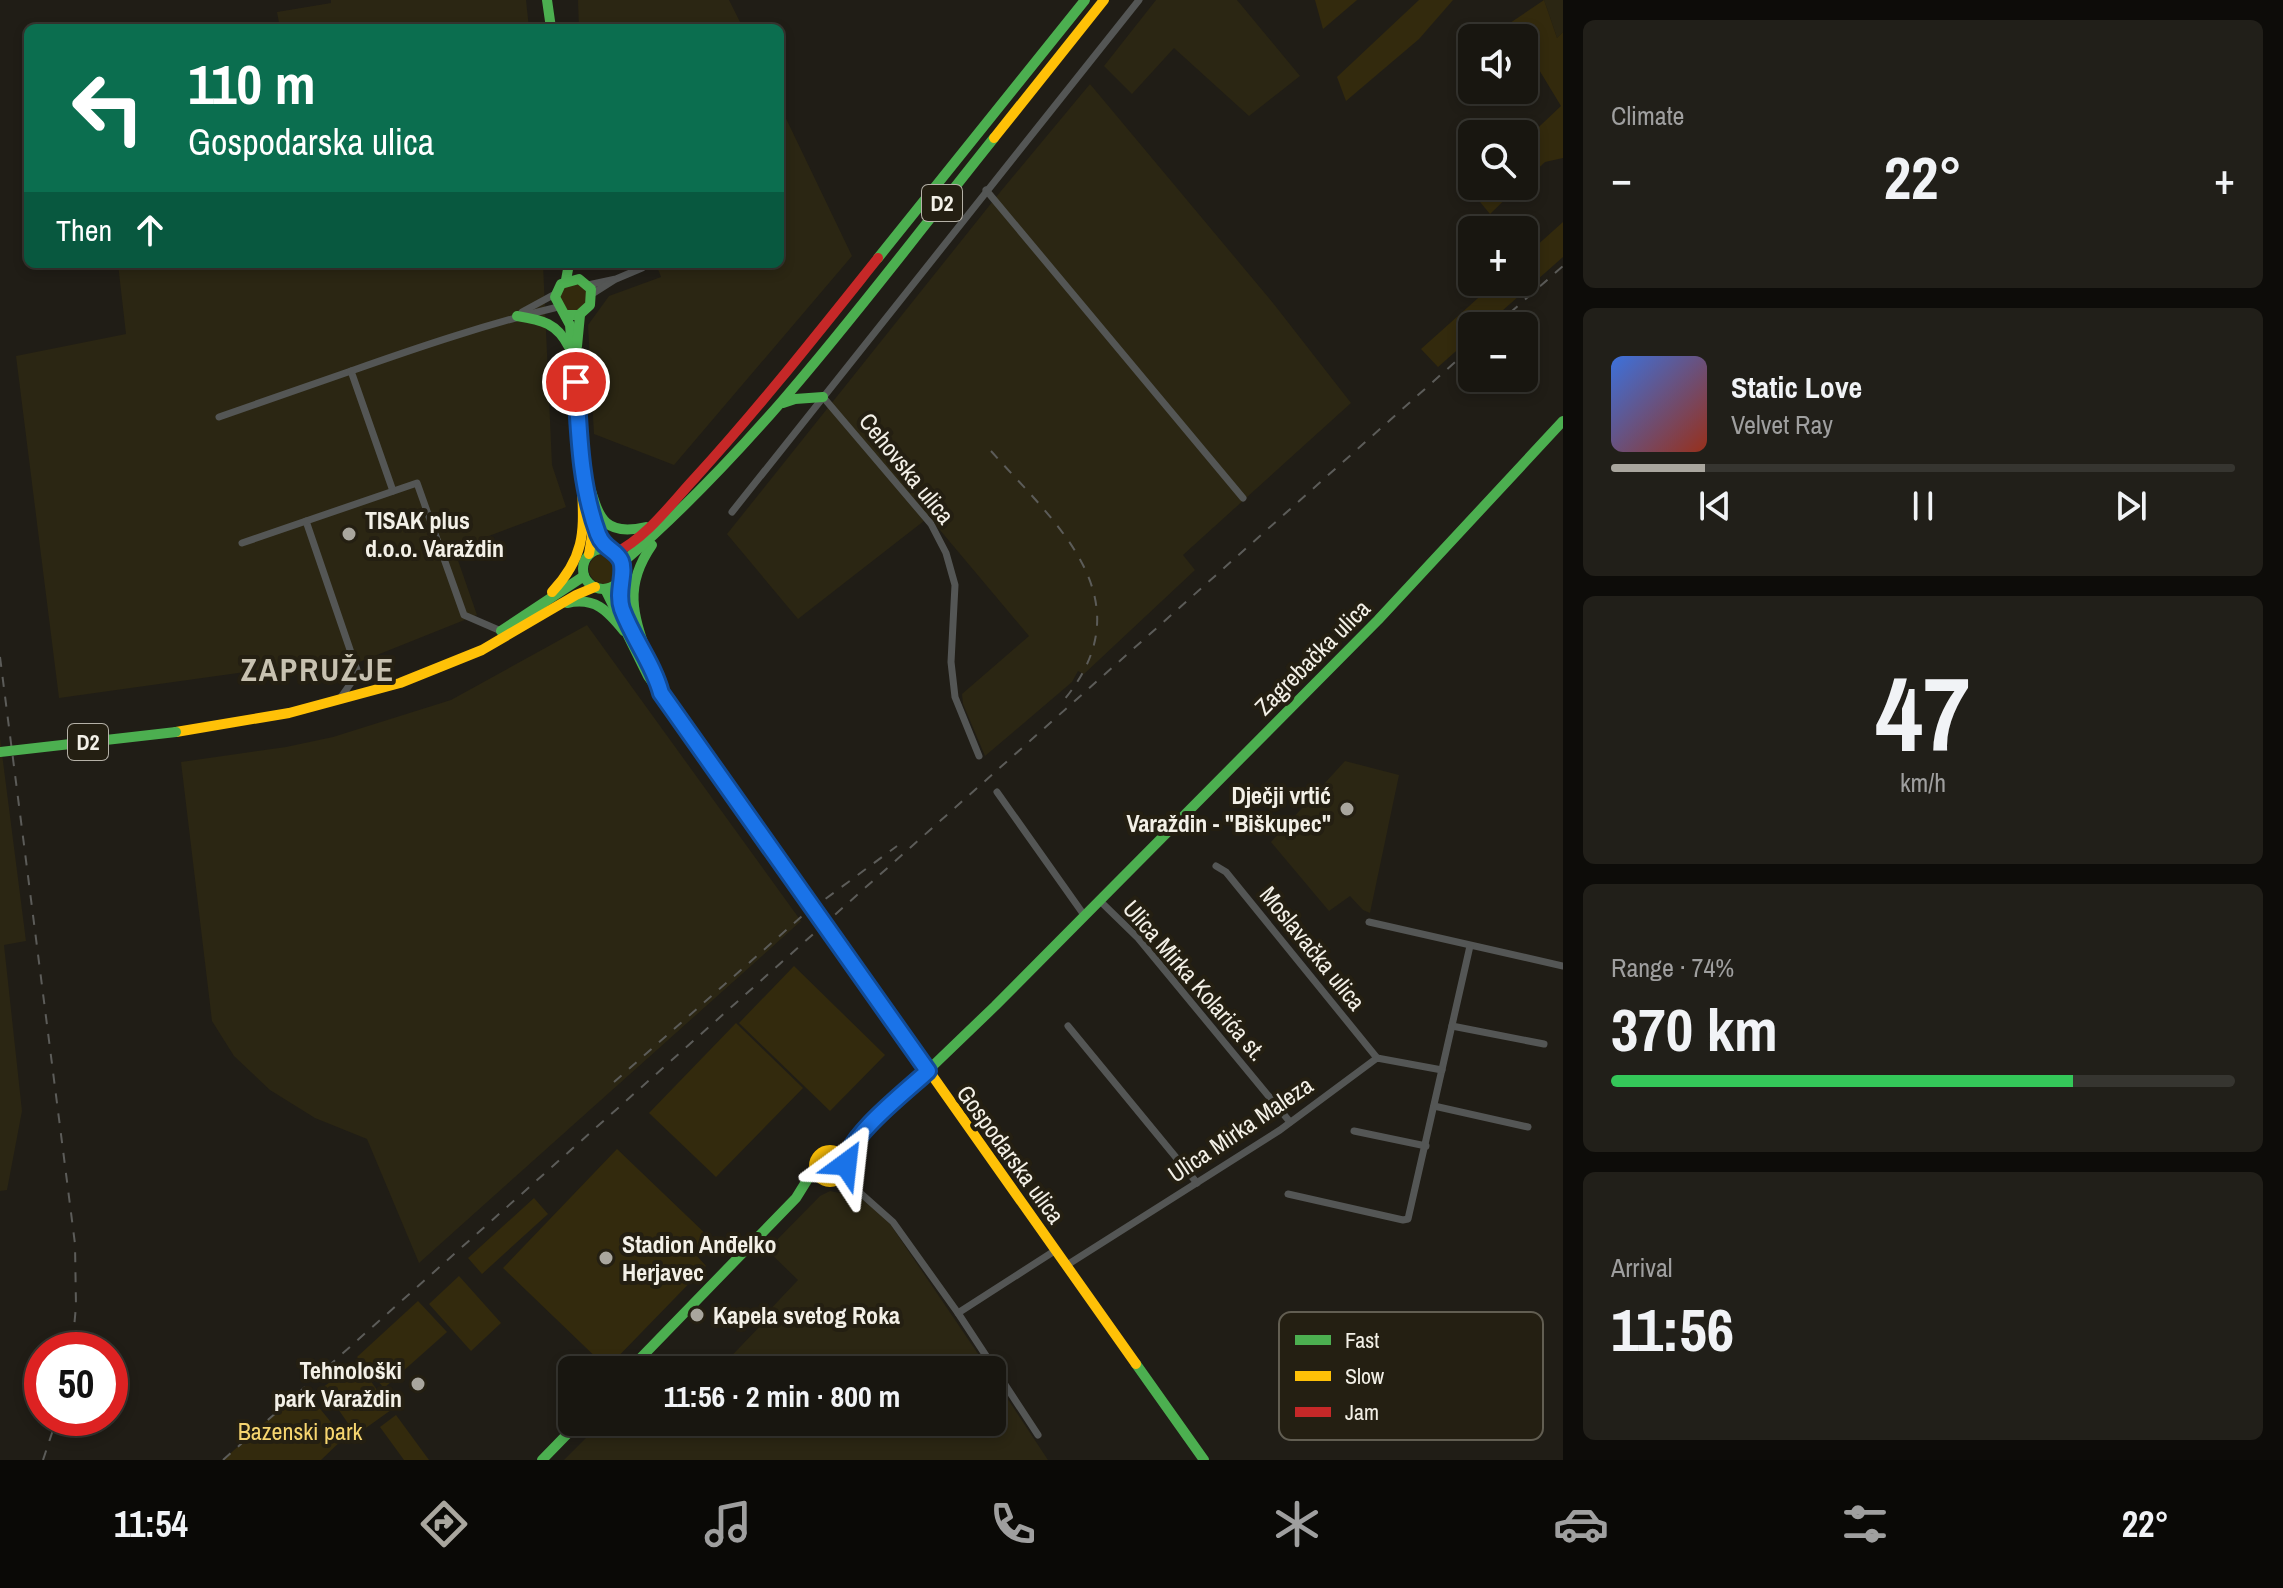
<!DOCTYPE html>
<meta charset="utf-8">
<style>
:root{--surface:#181610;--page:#211f19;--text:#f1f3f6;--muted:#9f9f9f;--line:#363530;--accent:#a9a69e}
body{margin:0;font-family:"Archivo Narrow",sans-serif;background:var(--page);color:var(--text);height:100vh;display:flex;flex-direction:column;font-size:30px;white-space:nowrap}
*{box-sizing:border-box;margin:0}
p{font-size:26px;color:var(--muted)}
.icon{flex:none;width:44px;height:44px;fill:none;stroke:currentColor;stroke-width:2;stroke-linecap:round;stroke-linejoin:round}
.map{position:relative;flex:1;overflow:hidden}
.sheet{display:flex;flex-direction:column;gap:20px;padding:20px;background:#0d0c09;width:720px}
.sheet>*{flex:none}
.hud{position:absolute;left:24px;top:24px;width:760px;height:244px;border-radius:12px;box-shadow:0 4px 12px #0003,0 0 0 2px var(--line);background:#0b6e4f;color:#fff;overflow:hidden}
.fabs{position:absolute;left:1458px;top:24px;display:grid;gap:16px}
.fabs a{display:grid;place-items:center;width:80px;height:80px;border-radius:12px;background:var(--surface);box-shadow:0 4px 12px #0003,0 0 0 2px var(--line);font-size:40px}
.speed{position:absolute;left:24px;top:1332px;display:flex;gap:16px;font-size:40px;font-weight:700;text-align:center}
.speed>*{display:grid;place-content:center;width:104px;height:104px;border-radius:50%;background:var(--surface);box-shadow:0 4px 12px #0003,0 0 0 2px var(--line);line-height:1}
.speed .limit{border:12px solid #d22;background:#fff;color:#111}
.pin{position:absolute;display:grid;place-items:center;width:68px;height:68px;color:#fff;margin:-34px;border:4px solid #fff;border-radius:50%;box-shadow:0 2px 8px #0007}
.me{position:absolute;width:88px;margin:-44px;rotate:30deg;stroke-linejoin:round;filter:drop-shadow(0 0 6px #0008)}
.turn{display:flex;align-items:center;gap:28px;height:168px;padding:0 32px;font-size:36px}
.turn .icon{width:104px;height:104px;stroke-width:2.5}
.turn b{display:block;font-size:56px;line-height:68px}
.then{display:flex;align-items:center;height:76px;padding:0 32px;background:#0003;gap:16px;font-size:30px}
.big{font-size:60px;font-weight:700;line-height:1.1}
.sheet .tile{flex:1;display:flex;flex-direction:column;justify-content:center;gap:12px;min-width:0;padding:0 28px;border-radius:12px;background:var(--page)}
.sheet .dial{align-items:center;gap:0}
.dial b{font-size:104px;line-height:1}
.song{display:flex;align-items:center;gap:24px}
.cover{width:96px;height:96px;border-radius:12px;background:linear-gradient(135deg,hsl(220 70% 55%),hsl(10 70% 35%))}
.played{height:8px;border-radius:4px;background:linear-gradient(90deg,var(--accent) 15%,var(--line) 15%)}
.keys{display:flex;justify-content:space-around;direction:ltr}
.heat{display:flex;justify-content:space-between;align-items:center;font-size:44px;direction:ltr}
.charge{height:12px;border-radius:6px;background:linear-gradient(90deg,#34c759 74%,var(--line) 0)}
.trip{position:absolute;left:558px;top:1356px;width:448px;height:80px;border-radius:12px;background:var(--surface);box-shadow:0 4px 12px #0003,0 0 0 2px var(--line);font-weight:700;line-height:80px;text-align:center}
.tabs{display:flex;height:128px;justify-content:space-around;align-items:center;background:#0a0906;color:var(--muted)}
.tabs .icon{width:56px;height:56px}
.tabs .active{color:var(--accent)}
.tabs b{font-size:36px;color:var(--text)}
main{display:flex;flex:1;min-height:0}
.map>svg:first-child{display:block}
</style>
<main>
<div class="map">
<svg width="1563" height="1460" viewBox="0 0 1563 1460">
<rect width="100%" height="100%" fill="#201d16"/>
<g fill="#2b2613">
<path d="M331 0H526L529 28H280L277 12 331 3Z"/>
<path d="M578 0H729L743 28H579Z"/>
<path d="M1156 0H1237L1300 76 1249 116 1174 48 1132 94 1104 66Z"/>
<path d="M1544 0H1563V32L1557 38Z"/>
<path d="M1090 84 1273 303 1351 403 1183 555 1195 570 1084 674 1078 671 1072 682 985 756 963 704 962 694 1029 636 929 517 798 619 727 534 1001 191Z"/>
<path d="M780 106 852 256 674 465 594 434 588 325 609 296 661 277 656 264H780Z"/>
<path d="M118 264H543L552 465 566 507 454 549 477 615 347 667 342 655 296 665 59 698 16 356 126 334Z"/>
<path d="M587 625 801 921 419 1263 367 1139 315 1118 270 1090 234 1056 212 1021 181 762 286 747 333 737 451 700Z"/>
<path d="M0 738 26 941 4 945 22 1111 7 1190 0 1191Z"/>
<path d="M1345 761 1399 775 1370 913 1363 910 1350 896 1329 911 1271 842Z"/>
<path d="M830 1191 859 1197 886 1218 989 1370H718L765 1321 763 1317 798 1280 767 1250 820 1196Z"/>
<path d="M992 1375 1048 1460H564L602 1422H992Z"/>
</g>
<g fill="#332a0d">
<path d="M1315 0H1357L1323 29Z"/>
<path d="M1419 0H1453L1419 39 1346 101 1337 77Z"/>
<path d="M1544 0 1557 38 1563 32V158L1545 162 1524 182V141L1561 106 1524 45V38H1520L1510 23Z"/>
<path d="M1476 186H1519L1490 214 1471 191Z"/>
<path d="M1563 222V257L1485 326H1472V337L1438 367 1421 349 1496 282H1524V257Z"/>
<circle cx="573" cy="297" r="14"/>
<circle cx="604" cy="569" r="15"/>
<path d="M794 966 885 1055 830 1111 739 1023Z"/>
<path d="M736 1023 803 1088 716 1177 649 1113Z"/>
<path d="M617 1149 712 1240 697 1256 706 1266 607 1368 503 1268Z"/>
<path d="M534 1198 548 1214 482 1274 468 1258Z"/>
<path d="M459 1276 501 1323 471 1351 429 1304Z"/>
<path d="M418 1301 447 1332 384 1388 357 1357Z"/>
<path d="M358 1363 391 1410 356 1435 323 1387Z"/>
<path d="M303 1388 344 1438 321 1460H223Z"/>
<path d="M396 1415 429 1460H404L380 1427Z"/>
</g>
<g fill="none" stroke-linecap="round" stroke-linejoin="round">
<g stroke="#545655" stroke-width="7">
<path d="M986 190 1243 498"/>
<path d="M588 285 616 279 642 268"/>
<path d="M592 294 614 280"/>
<path d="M522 312 555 294"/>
<path d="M823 397 931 524 946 553 955 585 951 662 955 697 979 756"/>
<path d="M219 417 351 371"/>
<path d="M393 491 351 371C419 347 487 324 558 307"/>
<path d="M732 512 1139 0"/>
<path d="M306 521 358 673 339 700"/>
<path d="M242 543 417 483 464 615 501 631"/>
<path d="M997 792 1084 915"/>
<path d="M1216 866 1226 872 1377 1058"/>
<path d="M1099 900 1138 938 1290 1122"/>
<path d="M1369 922 1563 966"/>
<path d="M1068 1026 1197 1183"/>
<path d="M1452 1026 1544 1044"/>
<path d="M1434 1106 1528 1127"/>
<path d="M1354 1131 1426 1146"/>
<path d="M846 1168 847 1175 854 1185"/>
<path d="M835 1182 846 1184 857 1190 893 1222 958 1313 1056 1250"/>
<path d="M1288 1194 1403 1220 1408 1219 1470 946"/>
<path d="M1067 1265 1280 1130 1377 1058 1442 1070"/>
<path d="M958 1313 1038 1435"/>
</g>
<g stroke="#4caf50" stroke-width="10">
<path d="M547 0 551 28"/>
<path d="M878 258 1085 0"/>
<path d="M566 280 569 264"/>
<path d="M567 315H579L590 305 591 289 579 279 561 284 555 297 570 325 583 473"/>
<path d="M517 316C542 320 557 323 569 347"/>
<path d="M577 346 580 315"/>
<path d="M783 403 795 399 823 397"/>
<path d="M583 468C599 506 594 539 646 527"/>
<path d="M595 522 607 549"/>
<path d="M652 545C620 591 636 621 652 669"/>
<circle cx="603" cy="569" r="20"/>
<path d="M622 563C765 440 876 285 994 138"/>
<path d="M605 589 648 676 751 821"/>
<path d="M567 603C595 597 607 610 624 631"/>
<path d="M501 631 584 576"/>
<path d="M845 1160 849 1150 864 1132 995 1006 1378 620 1563 421"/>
<path d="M1136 1364 1204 1460"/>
<path d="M629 1370 796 1198 814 1169"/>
<path d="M542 1460 579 1422"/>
</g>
<g stroke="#ffc107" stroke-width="10">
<path d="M994 138 1104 0"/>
<path d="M587 509 592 536 589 554"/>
<path d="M552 592C593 548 581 520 582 465"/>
<path d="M176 732 289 713 400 683 482 650 576 595 595 587"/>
<path d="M840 945 1136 1364"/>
<circle cx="830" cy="1166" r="16"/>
</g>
<g stroke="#c62828" stroke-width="10">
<path d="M615 553C647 537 670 505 695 478 759 408 818 333 878 258"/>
<path d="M620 579 622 605 639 645"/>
</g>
<g stroke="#5c5c59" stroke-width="2" stroke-dasharray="10 10" stroke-linecap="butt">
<path d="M1495 326 1563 266"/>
<path d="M991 451C1056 524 1147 599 1064 700"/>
<path d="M0 657 75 1244 76 1306 72 1350"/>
<path d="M614 1082 801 917 897 846"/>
<path d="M43 1460 57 1418"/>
<path d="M223 1460 1472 347"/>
</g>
<g stroke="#4caf50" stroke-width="10">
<path d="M0 752 176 732"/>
<path d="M751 821 840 945"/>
</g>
</g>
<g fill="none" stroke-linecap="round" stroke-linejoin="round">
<g stroke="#114b97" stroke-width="20">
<path id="route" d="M576 382C579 433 580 485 598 534 604 550 616 549 621 561 626 573 616 592 622 609 633 639 653 663 661 693L928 1071C909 1089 844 1139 846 1164"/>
</g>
<use href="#route" stroke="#1a73e8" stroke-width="14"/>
</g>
<g fill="#a9a69e" stroke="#241f12" stroke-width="3">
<circle cx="349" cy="534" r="8"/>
<circle cx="1347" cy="809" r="8"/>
<circle cx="606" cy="1258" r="8"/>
<circle cx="697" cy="1315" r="8"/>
<circle cx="418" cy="1384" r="8"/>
</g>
<g text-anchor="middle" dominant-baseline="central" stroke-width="8" stroke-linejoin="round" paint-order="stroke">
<g fill="#241f12" stroke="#b5b1a7" stroke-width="2">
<rect x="922" y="185" width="40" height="36" rx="6"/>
<rect x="68" y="724" width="40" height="36" rx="6"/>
</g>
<g font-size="22" font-weight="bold" fill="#f3f0e7">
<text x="942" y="203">D2</text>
<text x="88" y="742">D2</text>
</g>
<g font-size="24" fill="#f3f0e7" stroke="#241f12">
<text transform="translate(907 468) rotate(51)">Cehovska ulica</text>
<text transform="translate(1312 657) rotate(-45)">Zagrebačka ulica</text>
<text transform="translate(1313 948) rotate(51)">Moslavačka ulica</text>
<text transform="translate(1195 980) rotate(49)">Ulica Mirka Kolarića st.</text>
<text transform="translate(1240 1129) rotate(-34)">Ulica Mirka Maleza</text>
<text transform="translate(1011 1154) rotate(54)">Gospodarska ulica</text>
</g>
<g font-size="24" font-weight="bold" fill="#f3f0e7" stroke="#241f12" text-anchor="start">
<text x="365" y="520">TISAK plus<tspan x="365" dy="28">d.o.o. Varaždin</tspan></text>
<text x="1331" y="795" text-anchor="end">Dječji vrtić<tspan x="1331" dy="28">Varaždin - "Biškupec"</tspan></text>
<text x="622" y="1244">Stadion Anđelko<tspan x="622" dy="28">Herjavec</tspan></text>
<text x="713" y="1315">Kapela svetog Roka</text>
<text x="402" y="1370" text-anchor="end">Tehnološki<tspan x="402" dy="28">park Varaždin</tspan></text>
</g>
<g font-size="24" fill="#f6d56f" stroke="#241f12">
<text x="300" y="1431">Bazenski park</text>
</g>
<g font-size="32" font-weight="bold" letter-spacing="2" fill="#c7c1b0" stroke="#241f12">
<text x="318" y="669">ZAPRUŽJE</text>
</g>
</g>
<rect x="1279" y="1312" width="264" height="128" rx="12" fill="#241f12" stroke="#625e52" stroke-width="2"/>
<rect x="1295" y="1335" width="36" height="10" fill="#4caf50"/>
<rect x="1295" y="1371" width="36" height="10" fill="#ffc107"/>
<rect x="1295" y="1407" width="36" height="10" fill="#c62828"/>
<g font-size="22" fill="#f3f0e7">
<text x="1345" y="1348">Fast</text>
<text x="1345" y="1384">Slow</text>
<text x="1345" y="1420">Jam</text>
</g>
</svg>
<div class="fabs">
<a><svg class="icon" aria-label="sound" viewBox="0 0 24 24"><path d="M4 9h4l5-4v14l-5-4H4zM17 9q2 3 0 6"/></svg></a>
<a><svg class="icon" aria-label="search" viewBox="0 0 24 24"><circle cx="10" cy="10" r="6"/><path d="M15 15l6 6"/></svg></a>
<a>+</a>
<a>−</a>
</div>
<div class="speed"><div class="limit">50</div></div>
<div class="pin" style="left:576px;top:382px;background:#d93025"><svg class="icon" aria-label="arrive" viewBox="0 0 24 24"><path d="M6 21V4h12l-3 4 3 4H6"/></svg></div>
<svg class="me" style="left:846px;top:1164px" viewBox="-20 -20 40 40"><path d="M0-17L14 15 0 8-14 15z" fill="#1a73e8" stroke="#fff" stroke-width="4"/></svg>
<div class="trip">11:56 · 2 min · 800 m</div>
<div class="hud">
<div class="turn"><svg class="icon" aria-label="left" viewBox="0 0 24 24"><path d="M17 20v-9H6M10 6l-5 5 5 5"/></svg><div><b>110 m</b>Gospodarska ulica</div></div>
<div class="then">Then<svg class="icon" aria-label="ahead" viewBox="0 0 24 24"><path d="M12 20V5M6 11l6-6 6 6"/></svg></div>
</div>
</div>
<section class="sheet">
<div class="tile"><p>Climate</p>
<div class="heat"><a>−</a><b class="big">22°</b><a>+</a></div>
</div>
<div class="tile">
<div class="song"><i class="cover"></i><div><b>Static Love</b><p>Velvet Ray</p></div></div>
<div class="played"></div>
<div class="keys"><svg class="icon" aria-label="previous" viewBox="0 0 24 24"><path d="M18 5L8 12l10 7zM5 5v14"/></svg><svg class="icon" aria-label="pause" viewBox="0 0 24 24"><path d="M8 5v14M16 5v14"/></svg><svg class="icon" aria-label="next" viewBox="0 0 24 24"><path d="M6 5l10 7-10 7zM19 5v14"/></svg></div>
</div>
<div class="tile dial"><b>47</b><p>km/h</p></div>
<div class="tile"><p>Range · 74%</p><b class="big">370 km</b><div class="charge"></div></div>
<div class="tile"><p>Arrival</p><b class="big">11:56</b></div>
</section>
</main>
<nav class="tabs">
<b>11:54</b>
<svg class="icon active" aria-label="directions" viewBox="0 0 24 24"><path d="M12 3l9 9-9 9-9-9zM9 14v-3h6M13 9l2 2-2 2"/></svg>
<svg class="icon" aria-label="music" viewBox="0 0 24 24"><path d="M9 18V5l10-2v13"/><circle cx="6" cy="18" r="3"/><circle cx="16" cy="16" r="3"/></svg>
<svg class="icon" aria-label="phone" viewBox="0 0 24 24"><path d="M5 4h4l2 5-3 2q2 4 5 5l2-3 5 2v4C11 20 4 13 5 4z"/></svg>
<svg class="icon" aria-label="climate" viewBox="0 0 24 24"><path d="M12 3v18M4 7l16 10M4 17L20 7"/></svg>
<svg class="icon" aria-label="car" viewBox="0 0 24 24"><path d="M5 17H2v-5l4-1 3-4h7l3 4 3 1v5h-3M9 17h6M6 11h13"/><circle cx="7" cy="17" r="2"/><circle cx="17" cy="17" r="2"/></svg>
<svg class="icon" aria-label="filters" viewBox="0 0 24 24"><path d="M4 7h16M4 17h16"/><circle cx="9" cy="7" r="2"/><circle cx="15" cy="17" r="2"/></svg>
<b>22°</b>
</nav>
